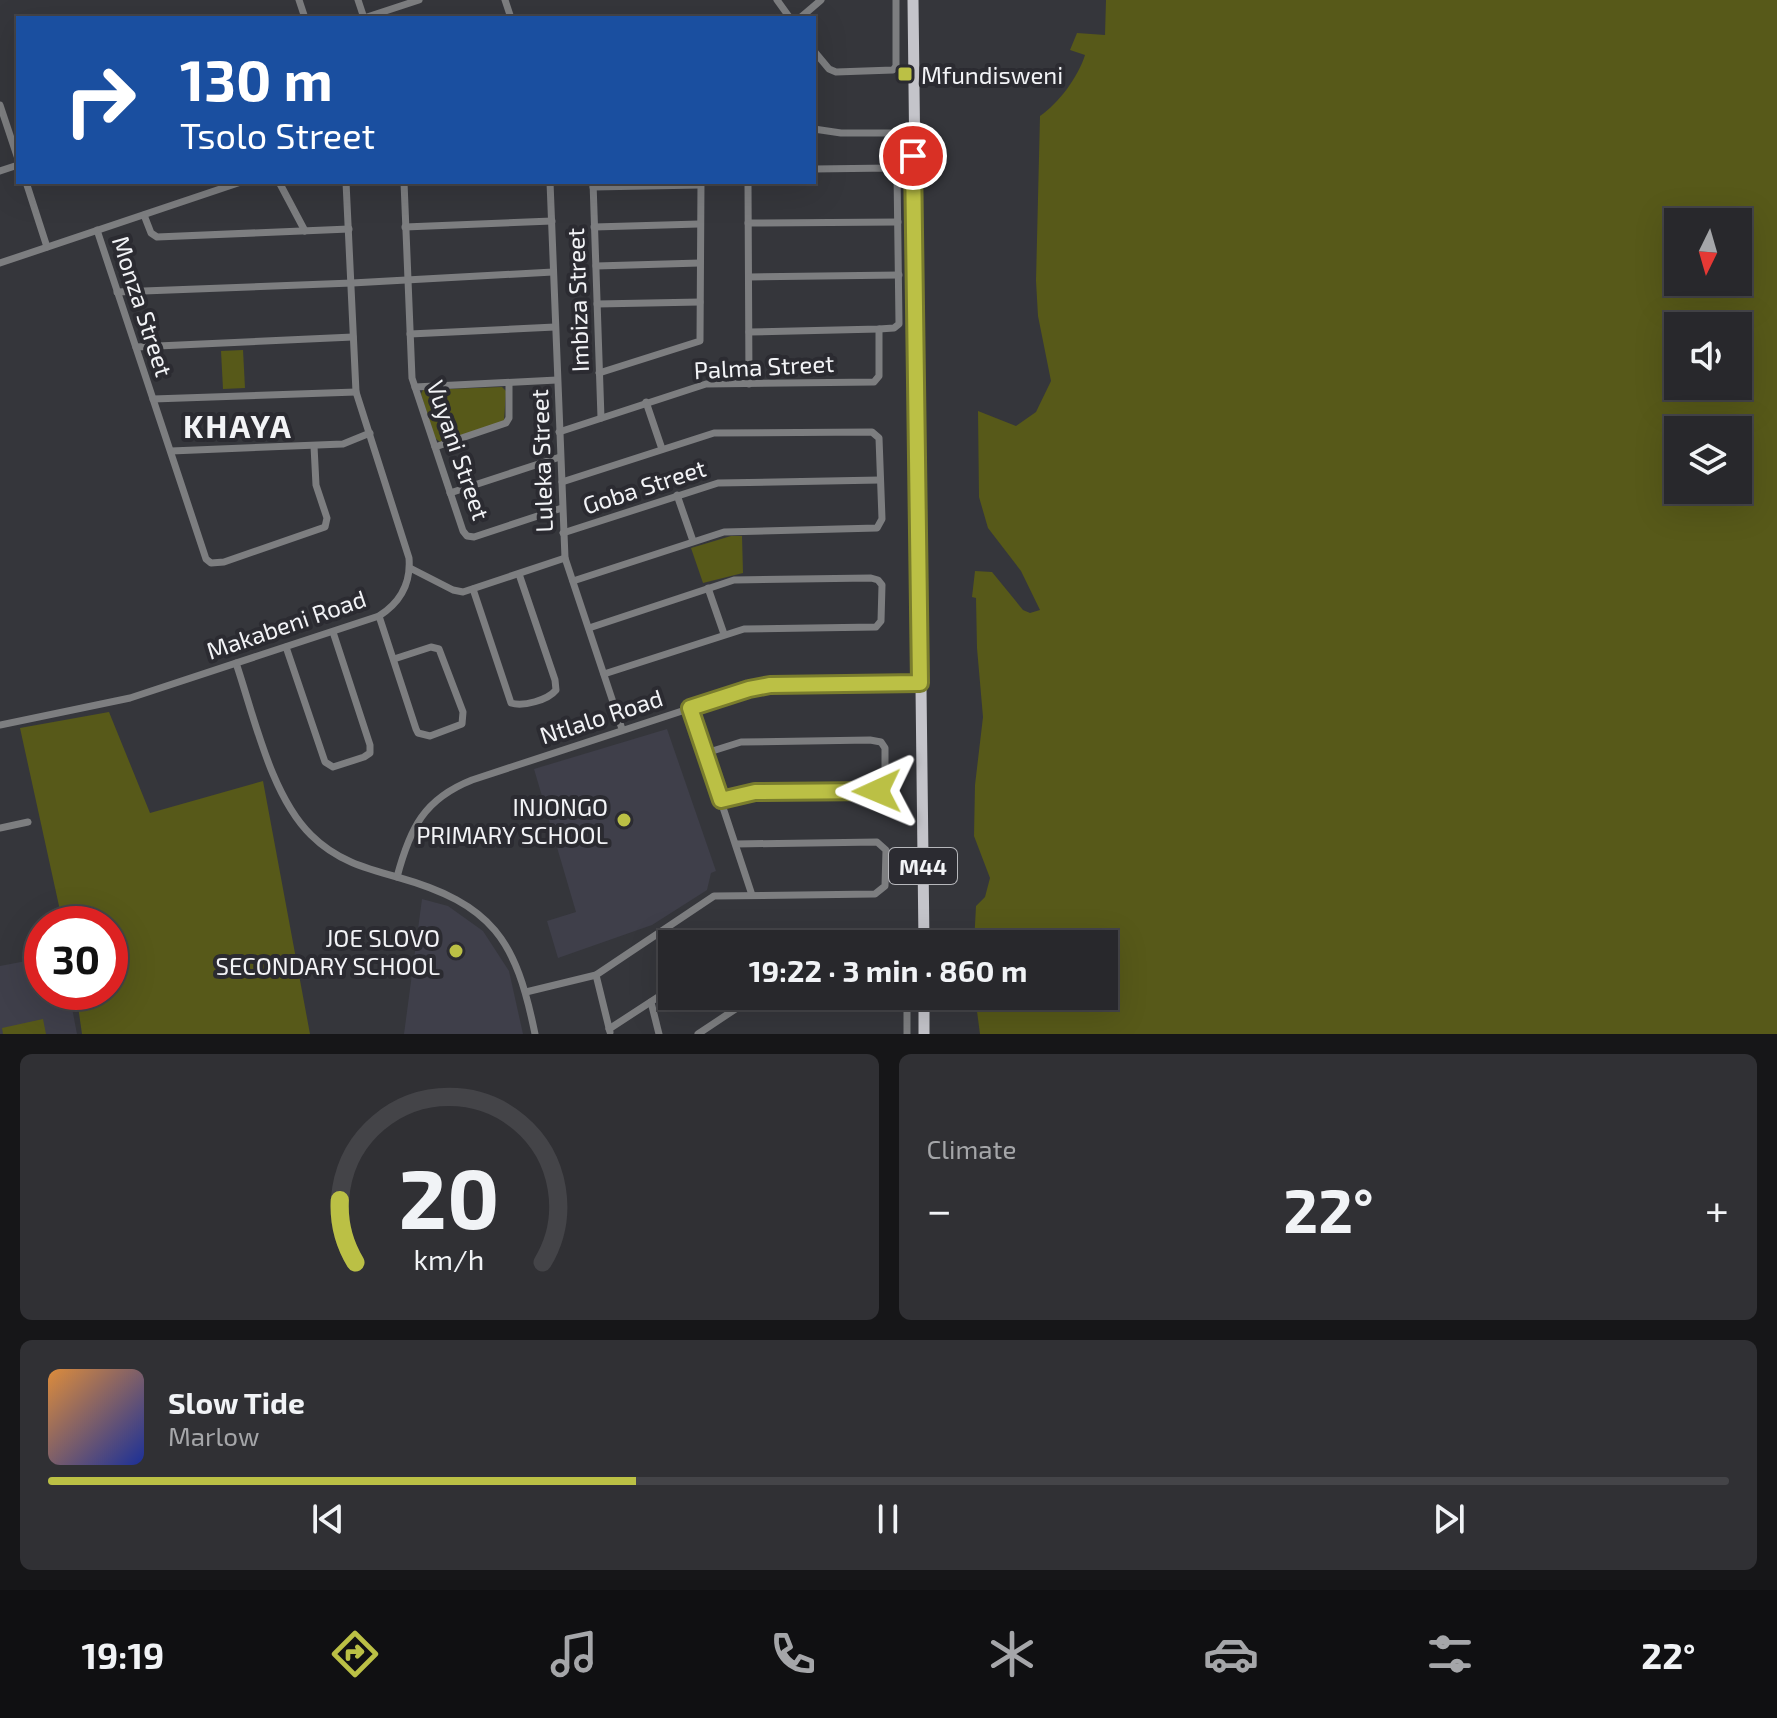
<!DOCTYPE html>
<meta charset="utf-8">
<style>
:root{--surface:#28282c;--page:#303034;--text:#f1f3f6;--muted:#a5a6a9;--line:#444448;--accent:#bbc045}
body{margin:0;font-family:"Exo 2",sans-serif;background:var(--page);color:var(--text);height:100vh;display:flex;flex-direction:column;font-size:30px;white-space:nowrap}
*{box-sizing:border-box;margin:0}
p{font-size:26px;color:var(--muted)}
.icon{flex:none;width:44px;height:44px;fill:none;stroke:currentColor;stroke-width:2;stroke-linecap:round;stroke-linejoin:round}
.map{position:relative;height:1034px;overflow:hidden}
.details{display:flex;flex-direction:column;gap:20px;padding:20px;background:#161618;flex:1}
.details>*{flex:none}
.top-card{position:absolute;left:16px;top:16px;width:800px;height:168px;border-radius:0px;box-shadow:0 8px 32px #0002,0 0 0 2px var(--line);background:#1a4fa0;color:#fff;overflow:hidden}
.needle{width:52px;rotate:185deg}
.tools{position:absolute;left:1664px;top:208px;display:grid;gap:16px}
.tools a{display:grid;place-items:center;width:88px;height:88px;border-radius:0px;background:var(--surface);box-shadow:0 8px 32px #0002,0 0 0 2px var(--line);font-size:40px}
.speed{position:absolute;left:24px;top:906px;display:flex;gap:16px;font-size:40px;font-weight:700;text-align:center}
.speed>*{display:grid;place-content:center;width:104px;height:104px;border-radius:50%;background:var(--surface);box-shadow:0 8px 32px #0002,0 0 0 2px var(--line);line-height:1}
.speed .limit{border:12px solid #d22;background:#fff;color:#111}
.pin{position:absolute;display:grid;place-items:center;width:68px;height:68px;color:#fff;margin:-34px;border:4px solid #fff;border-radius:50%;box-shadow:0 2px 8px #0007}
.me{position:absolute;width:88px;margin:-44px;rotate:269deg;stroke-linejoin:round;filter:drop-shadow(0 0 6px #0008)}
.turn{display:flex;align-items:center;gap:28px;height:168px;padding:0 32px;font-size:36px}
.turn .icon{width:104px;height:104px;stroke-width:2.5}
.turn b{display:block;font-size:56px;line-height:68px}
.big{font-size:60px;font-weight:700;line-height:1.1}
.details .tile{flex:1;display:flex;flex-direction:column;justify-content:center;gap:12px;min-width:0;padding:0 28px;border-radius:12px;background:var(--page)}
.details .dial{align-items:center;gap:0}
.dial svg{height:208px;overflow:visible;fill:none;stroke:var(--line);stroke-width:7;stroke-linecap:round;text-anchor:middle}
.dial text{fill:var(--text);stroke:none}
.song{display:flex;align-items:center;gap:24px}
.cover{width:96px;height:96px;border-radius:12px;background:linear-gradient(135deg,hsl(30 70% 55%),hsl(230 70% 35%))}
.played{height:8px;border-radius:4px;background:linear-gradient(90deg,var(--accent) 35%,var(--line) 35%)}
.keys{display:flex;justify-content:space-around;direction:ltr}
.heat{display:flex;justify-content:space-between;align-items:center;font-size:44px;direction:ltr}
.details .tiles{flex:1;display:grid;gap:20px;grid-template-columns:1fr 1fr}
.tile:last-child{grid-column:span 2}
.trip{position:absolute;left:658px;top:930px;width:460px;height:80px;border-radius:0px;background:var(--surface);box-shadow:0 8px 32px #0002,0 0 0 2px var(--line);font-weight:700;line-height:80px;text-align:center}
.menu{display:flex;height:128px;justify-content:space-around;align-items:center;background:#101012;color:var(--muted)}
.menu .icon{width:56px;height:56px}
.menu .current{color:var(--accent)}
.menu b{font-size:36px;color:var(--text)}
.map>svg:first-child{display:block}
</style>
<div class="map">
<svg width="1777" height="1034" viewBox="0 0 1777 1034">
<rect width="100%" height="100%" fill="#35363b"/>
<g fill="#3f3f4a">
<path d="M667 729 716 871 711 873 707 890 652 925 558 958 547 921 576 912 534 769Z"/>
<path d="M422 899 448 906 483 931 509 971 523 1034H404Z"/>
<path d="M42 958V992H69L77 1034H0V966Z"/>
</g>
<g fill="#575919" fill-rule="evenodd">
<path d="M1106 0H1777V1034H980L975 996H1104V944H974L976 906 985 897 990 878 974 836 975 785 983 717 977 648 976 598 972 597 975 571 992 572 1023 610 1030 613 1040 610 1021 571 988 528 979 497 978 411 1016 426 1036 412 1051 381 1038 316 1036 281 1040 116C1059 103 1078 77 1085 55L1070 50 1077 33 1105 35ZM1738 222V282H1678V222ZM1738 326V386H1678V326ZM1738 430V490H1678V430Z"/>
<path d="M243 350 245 388 223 389 221 351Z"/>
<path d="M502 387 506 391 504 421 440 442 435 438 421 394 423 390Z"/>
<path d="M731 536H742L743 573 703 583 691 548Z"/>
<path d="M109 712 150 813 263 781 310 1034H82L76 992H110V924H63L20 728Z"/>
<path d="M43 1019 46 1034H3L2 1028Z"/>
</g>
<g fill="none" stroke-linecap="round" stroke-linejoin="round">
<g stroke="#7d7e80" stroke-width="7">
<path d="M299 0 305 18"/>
<path d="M358 0 364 18"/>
<path d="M505 0 511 18"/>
<path d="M777 0 790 18"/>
<path d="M364 18 419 0"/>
<path d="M800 18 821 0"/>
<path d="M814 51 829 69 836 72 893 70 896 66V0"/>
<path d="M0 105 18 159"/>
<path d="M814 129 841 133H913"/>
<path d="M0 171 18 165"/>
<path d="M26 182 47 247"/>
<path d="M279 182 305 231"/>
<path d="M404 182 412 378 463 531 467 536 474 537 562 508"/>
<path d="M550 182 565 558 622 729"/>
<path d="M593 182 601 418"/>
<path d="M748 182 749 384"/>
<path d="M593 187 700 185"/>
<path d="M144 215 151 233 157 237 349 229"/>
<path d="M748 223 898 222"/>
<path d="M405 227 552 221"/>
<path d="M594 227 699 224"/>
<path d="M97 230 206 559 211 563 224 562 325 527 327 518 316 485 314 446"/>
<path d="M0 263 241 182"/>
<path d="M596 266 700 263"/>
<path d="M749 277 899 275"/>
<path d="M117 292 352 283 553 272"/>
<path d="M597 304 700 302"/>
<path d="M749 332 879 329 894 328 899 324 897 172 891 168 814 169"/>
<path d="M410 334 555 327"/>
<path d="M136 347 353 337"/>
<path d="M599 373 700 341 701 182"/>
<path d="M415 387 557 380"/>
<path d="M153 399 356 392"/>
<path d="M646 402 662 449"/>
<path d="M559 432 706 384 874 382 879 376V329"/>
<path d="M435 447 506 423 509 418V383"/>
<path d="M171 451 343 444 370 433"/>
<path d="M562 482 714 433 872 432 879 438 882 519 877 528 724 532 573 581"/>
<path d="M450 493 560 457"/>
<path d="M677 495 693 541"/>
<path d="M563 533 718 483 880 480"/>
<path d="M410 568 453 590 463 592 565 558"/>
<path d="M708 588 724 634"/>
<path d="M473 589 511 703C523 707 548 700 556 690L555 680 519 574"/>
<path d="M379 616 416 729 418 733 430 736 462 724 463 712 439 649 431 647 394 659"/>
<path d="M589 628 734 580 871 578 878 580 882 585 881 621 876 627 744 629 604 674"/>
<path d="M286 647 325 762 333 767 364 757 370 753V745L333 632"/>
<path d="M236 663C254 716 271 796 311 835 336 860 364 868 397 877 493 904 516 940 535 1034"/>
<path d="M690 708 752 895"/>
<path d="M0 725 130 698 379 616C401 602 411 583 409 558L356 392 346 182"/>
<path d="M706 753 741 742 870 740 881 742 885 748V783L877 791 748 792 721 800"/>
<path d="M0 828 28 822"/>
<path d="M397 877C410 828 424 799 472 780L749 689 770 685 920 683"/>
<path d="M596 975 610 1032"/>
<path d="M526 992 596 975 714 896 875 894 885 886 886 850 877 842 736 844"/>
<path d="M907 996V1034"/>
<path d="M651 1002 659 1034"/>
<path d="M609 1029 672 988"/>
<path d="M698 1034 749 1000 844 999 851 996"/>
</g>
<g stroke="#c4c4ca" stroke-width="11">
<path d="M913 0 924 944"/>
<path d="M924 996V1034"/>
</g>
</g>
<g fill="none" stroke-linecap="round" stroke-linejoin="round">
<g stroke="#7a7d2d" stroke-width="20">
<path id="route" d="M877 791 755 792 721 800 690 708 749 689 770 685 920 683 913 156"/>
</g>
<use href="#route" stroke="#bbc045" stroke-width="14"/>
</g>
<g fill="#bbc045" stroke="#2b2b31" stroke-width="3">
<rect x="897" y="66" width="16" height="16" rx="4"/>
<circle cx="624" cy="820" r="8"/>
<circle cx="456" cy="951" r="8"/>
</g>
<g text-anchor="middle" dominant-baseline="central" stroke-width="8" stroke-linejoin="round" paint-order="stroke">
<rect fill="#2b2b31" stroke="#b6b7bb" stroke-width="2" x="889" y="848" width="68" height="36" rx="6"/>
<g font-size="22" font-weight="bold" fill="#f2f3f6">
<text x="923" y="866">M44</text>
</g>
<g font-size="24" fill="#f2f3f6" stroke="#2b2b31" text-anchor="end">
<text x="921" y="74" text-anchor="start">Mfundisweni</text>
<text x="608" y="806">INJONGO<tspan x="608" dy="28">PRIMARY SCHOOL</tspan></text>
<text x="440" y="937">JOE SLOVO<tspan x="440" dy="28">SECONDARY SCHOOL</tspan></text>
</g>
<g font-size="24" fill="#f2f3f6" stroke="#2b2b31">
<text transform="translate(577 300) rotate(-92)">Imbiza Street</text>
<text transform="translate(143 306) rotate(72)">Monza Street</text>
<text transform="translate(764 366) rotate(-3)">Palma Street</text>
<text transform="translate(459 450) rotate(71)">Vuyani Street</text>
<text transform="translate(541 461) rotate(-92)">Luleka Street</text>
<text transform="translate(644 486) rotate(-18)">Goba Street</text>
<text transform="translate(286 624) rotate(-19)">Makabeni Road</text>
<text transform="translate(601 716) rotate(-18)">Ntlalo Road</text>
</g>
<g font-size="32" font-weight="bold" letter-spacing="2" fill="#f2f3f6" stroke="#2b2b31">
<text x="238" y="425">KHAYA</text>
</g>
</g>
</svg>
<div class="tools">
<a><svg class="needle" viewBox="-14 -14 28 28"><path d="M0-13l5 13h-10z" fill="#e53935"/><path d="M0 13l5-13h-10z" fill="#a5a6a9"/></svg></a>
<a><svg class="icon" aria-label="sound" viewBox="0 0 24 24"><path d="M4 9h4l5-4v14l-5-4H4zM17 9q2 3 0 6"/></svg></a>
<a><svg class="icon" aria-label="layers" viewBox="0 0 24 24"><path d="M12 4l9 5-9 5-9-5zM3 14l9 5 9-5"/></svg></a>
</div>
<div class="speed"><div class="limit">30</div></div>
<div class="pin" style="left:913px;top:156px;background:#d93025"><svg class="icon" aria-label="arrive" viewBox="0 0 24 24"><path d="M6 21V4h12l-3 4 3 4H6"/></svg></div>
<svg class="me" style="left:877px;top:791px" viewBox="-20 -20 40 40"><path d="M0-17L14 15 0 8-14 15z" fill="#bbc045" stroke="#fff" stroke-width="4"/></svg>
<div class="trip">19:22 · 3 min · 860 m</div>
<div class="top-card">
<div class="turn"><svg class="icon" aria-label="right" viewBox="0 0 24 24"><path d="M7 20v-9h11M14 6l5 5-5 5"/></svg><div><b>130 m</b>Tsolo Street</div></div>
</div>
</div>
<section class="details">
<div class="tiles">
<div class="tile dial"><svg viewBox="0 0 100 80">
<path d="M14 69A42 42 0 1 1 86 69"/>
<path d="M14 69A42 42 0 0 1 8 45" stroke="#bbc045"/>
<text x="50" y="56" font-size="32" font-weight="700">20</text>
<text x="50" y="72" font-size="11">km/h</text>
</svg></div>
<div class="tile"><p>Climate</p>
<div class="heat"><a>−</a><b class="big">22°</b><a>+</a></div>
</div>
<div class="tile">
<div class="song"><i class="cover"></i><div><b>Slow Tide</b><p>Marlow</p></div></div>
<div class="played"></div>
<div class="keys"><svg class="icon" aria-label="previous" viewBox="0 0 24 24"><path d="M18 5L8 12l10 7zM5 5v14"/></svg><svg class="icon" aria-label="pause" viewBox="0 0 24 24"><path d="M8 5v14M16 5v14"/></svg><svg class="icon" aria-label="next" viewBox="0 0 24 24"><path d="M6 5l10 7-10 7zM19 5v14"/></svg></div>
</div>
</div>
</section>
<nav class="menu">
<b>19:19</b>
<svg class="icon current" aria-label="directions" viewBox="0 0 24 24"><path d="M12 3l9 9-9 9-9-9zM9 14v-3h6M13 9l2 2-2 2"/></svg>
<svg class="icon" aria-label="music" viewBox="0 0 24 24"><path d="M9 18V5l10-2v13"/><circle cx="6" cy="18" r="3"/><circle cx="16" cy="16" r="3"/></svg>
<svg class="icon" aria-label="phone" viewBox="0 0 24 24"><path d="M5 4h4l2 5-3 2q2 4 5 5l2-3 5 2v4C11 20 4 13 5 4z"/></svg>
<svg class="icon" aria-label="climate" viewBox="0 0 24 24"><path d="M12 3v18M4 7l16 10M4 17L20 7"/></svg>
<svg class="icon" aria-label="car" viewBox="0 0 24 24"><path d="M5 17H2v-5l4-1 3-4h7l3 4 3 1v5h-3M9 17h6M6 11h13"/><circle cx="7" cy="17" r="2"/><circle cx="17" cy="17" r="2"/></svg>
<svg class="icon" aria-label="filters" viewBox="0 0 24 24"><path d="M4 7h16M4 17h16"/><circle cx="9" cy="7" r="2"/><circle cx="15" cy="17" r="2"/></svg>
<b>22°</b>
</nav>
